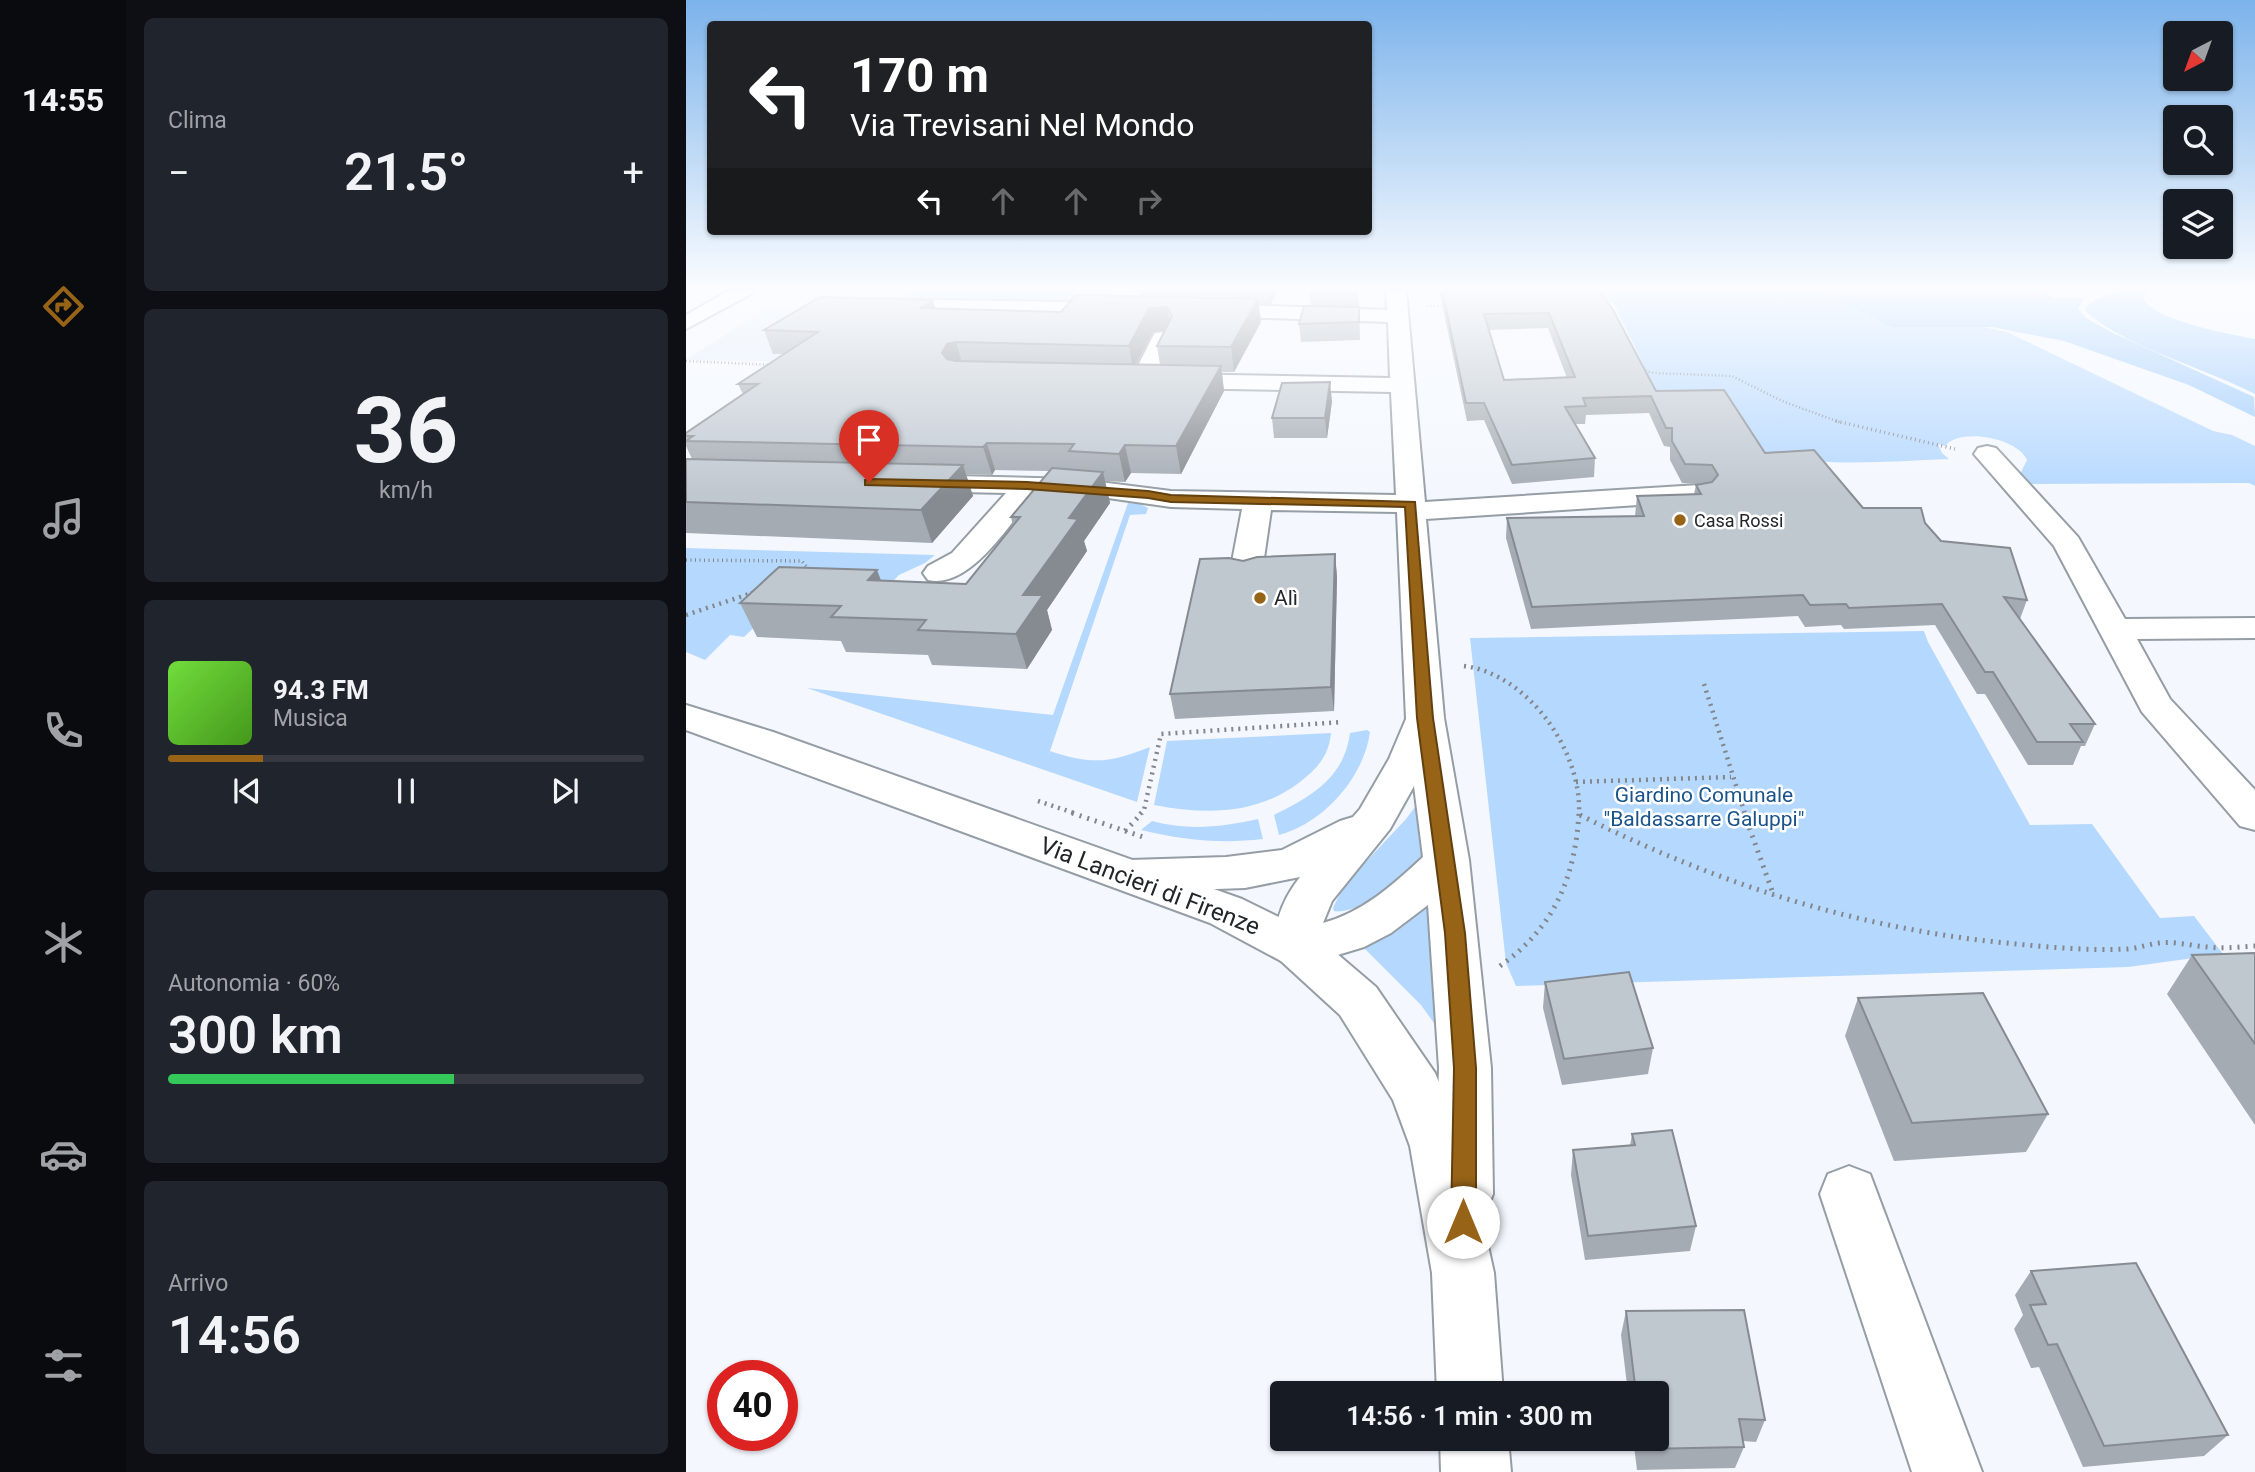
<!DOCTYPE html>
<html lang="it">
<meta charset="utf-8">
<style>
:root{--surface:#171b24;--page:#20242c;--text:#f1f3f6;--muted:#9ea1a6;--line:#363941;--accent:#966317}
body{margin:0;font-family:Roboto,sans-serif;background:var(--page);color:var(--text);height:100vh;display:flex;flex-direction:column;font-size:26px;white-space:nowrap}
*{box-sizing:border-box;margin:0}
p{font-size:23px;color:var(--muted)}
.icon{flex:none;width:38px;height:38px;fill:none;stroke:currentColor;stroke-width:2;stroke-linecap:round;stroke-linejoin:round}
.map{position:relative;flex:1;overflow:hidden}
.side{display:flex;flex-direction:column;gap:18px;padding:18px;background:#0d0f14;width:560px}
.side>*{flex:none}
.hud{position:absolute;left:21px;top:21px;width:665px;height:214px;border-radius:7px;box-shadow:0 2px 5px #0004;background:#202124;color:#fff;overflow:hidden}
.needle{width:46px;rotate:221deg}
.controls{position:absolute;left:1477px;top:21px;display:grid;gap:14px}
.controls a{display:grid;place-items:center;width:70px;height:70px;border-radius:7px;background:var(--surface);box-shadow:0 2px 5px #0004;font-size:35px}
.speed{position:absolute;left:21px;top:1360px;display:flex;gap:14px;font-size:35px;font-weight:700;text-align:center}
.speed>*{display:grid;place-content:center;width:91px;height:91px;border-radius:50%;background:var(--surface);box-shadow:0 2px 5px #0004;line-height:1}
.speed .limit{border:10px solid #d22;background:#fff;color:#111}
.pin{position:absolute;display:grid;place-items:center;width:60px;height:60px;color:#fff;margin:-72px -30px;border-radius:50% 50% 50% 0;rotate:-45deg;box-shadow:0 0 7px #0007}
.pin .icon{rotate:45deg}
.me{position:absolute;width:77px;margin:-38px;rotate:0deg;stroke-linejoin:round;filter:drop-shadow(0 0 5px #0008)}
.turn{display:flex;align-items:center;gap:24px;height:147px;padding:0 28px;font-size:32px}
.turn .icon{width:91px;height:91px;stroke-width:2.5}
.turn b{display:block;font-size:49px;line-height:60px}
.lanes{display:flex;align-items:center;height:66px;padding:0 28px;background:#0003;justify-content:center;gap:35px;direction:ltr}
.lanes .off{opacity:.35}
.big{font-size:52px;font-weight:600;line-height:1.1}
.side .card{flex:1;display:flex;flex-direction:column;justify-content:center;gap:10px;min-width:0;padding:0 24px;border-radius:10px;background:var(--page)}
.side .dial{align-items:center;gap:0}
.dial b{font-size:91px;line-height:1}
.song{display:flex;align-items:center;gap:21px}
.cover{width:84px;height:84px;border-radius:10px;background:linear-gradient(135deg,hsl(100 70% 55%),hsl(100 70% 35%))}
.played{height:7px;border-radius:4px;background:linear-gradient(90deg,var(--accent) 20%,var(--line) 20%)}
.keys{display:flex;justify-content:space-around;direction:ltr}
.heat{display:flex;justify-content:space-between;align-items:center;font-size:38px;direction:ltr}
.charge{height:10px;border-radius:5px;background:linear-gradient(90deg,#34c759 60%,var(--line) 0)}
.trip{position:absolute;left:584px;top:1381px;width:399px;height:70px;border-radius:7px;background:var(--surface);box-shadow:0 2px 5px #0004;font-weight:600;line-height:70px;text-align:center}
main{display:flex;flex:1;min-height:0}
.tab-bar{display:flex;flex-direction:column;width:126px;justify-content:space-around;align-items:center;background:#090b0e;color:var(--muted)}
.tab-bar .icon{width:49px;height:49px}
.tab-bar .selected{color:var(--accent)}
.tab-bar b{font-size:32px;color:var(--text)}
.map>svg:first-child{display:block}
</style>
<main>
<nav class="tab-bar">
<b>14:55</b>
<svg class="icon selected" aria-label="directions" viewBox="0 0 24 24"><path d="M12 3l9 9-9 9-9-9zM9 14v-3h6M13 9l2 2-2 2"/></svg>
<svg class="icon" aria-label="music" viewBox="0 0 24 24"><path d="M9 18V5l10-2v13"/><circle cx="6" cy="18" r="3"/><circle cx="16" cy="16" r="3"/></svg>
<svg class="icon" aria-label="phone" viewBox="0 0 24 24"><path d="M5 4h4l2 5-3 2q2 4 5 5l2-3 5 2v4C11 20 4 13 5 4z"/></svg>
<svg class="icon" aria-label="climate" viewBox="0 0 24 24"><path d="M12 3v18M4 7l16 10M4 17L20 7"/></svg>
<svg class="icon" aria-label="car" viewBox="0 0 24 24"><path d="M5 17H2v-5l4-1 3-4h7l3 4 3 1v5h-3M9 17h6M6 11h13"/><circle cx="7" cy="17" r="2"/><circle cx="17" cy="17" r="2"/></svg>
<svg class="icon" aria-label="filters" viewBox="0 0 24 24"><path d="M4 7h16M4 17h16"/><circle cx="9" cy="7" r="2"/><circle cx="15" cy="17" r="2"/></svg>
</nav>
<section class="side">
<div class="card"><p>Clima</p>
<div class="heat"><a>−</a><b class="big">21.5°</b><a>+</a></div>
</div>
<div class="card dial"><b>36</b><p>km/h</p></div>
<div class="card">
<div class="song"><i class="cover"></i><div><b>94.3 FM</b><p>Musica</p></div></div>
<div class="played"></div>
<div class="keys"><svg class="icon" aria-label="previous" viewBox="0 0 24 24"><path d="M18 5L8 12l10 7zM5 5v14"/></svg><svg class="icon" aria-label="pause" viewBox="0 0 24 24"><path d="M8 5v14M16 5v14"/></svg><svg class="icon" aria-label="next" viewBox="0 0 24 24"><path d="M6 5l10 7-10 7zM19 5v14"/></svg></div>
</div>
<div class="card"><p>Autonomia · 60%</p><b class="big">300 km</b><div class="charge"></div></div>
<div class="card"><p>Arrivo</p><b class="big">14:56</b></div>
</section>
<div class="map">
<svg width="1569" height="1472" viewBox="0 0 1569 1472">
<rect width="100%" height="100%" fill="#f4f8fe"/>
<path fill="#e3edf9" d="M79 309 393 313 348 365 0 360Z"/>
<g fill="#b5d8ff">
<path d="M226 290H403L388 306 210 301Z"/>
<path d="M909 290H1132L1207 327H1297L1321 332 1527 431 1546 435 1569 446V486L1563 483 1342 484 1334 474 1341 460C1332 438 1274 427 1259 446L1252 444 1256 453 1263 459C1206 461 1147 467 1091 456 1045 448 1002 426 959 409L958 366 927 302 915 300Z"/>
<path d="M442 503 454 504 462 508 460 514 444 515 364 751C405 765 424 763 464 747L451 802 121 688 367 715Z"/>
<path d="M0 548 249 555 239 563 213 575 193 596 81 615 58 637 44 635 19 660 0 652Z"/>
<path d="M1238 631 1242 642 1344 825 1406 824 1474 918 1508 916 1537 954 1442 967 830 986 820 963 784 638Z"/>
<path d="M681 730 684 732C678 777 638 823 593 835L588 815C626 796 658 778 664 733Z"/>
<path d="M645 733C643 755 632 768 614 782 571 815 520 815 468 805L481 741Z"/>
<path d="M738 795C739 810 745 830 743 844 739 870 673 916 648 911L647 908 658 885 720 819Z"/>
<path d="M572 819 577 839C534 844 497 840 455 830L466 821C503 831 535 827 572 819Z"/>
<path d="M743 898 753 1030 735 1005 675 945Z"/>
</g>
<g fill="#9ecbfc">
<path d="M1132 290H1353L1369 298H1398L1392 309 1400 318 1427 333 1568 397 1569 417 1503 385 1378 341 1306 327H1206Z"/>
<path d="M1448 290 1462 291 1457 298C1468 321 1544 334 1569 339V394C1524 370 1431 344 1399 310 1408 294 1431 293 1448 290Z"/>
</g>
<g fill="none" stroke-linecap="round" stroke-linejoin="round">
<g stroke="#959da5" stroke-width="4">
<g id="minor">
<path d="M700 290H720L739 502 1013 485 1023 487 1027 493 1023 499 1013 501 740 519 758 718 783 860 805 1068 807 1194 799 1214 778 1222 757 1214 749 1194 753 1068 742 905 705 933 678 947 612 967 595 961C581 934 596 900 614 877L559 888 444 892 428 887 422 876 428 865 444 860 540 857 596 850 654 821 667 817 674 809 703 759 720 719 711 512 585 510 576 572 571 579 560 581 549 579 544 572 556 509 485 507 422 498 349 493C325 522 284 590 242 580L237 573 242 566 266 553 320 493 230 491 220 489 216 483 220 477 230 475 390 479 485 491 710 495 705 392 484 388 476 386 472 381 476 376 484 374 704 378 702 322 522 316 515 314 512 310 515 306 522 304 701 310ZM728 786 737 857C707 885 677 912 637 923L646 901 704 829Z"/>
<path d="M196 299 430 303 437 305 440 309 437 313 430 315 189 309 186 305 189 301Z"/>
<path d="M477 332 485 333 488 338 468 381 464 386H448L444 381 466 338 469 333Z"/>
<path d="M1301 446 1310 448 1392 537 1439 619 1569 618V638L1451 639 1484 699 1569 790V830L1554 826 1456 712 1368 546 1288 454 1292 448Z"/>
<path d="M1163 1166 1184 1174 1296 1472H1226L1134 1194 1142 1174Z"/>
</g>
</g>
<g stroke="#959da5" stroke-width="4">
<g id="major">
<path d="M44 290H68L65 294 0 329V315Z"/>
<path d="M0 705 87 732 556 899 629 935 690 987 749 1073 780 1146 808 1273 817 1393H751L746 1273 724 1146 707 1100 654 1015 595 961 524 923 0 730Z"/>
<path d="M754 1438H822L825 1472H755Z"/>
</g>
</g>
<g stroke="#83878b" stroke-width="2.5" stroke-dasharray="1 2.5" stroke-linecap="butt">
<path d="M741 306H760"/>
<path d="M0 361 87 365"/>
<path d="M956 370 968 373 1046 376 1096 401 1156 423"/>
</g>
<g stroke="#83878b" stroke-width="3.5" stroke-dasharray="1 3.5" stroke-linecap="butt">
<path d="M1150 421 1269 449"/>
<path d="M0 560 116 561 125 572"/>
<path d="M65 593 69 592"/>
</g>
<g stroke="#83878b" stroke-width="4.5" stroke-dasharray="2 5" stroke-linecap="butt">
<path d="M0 615 69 592"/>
<path d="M778 666C842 674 896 751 893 814"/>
<path d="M1018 684 1059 814"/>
<path d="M890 782 1045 777"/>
<path d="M352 801 391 814"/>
<path d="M454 814 458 810 475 734 657 722"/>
</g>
<g stroke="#83878b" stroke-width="5" stroke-dasharray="2 6" stroke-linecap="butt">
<path d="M386 813 460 838"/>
<path d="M1058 813 1088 896"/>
<path d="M894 815C1029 883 1169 928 1320 943 1360 947 1402 951 1442 949 1453 948 1463 944 1473 943 1489 941 1506 946 1521 947 1537 949 1553 947 1569 946"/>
<path d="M439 831 456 813"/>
<path d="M814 966C868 928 889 878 893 813"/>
</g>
<use href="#minor" fill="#fff" fill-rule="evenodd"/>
<use href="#major" fill="#fff" fill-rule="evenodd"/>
</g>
<g fill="#a4abb2" fill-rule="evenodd">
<path d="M452 290H592L584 305H573L575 322 548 372H536L538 391 495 474 445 473 439 482 419 481 424 503 398 541 401 551 361 610 366 630 341 669 246 665 242 655 160 652 155 641 71 637 54 603 195 580 280 584 327 526 325 517 363 471 309 470 306 475 280 474 287 496 246 543 0 533V459H6L0 446V433L57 394 52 384 98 354H87L78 330 247 300 249 309 375 312 454 297ZM479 331 471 346 474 365 450 364 467 332Z"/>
<path d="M623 290H672L673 307 625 306Z"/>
<path d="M753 290H912L970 391 1177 508 1239 523 1255 541 1341 600 1334 619 1409 724 1399 746H1395L1387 765H1342L1299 694H1291L1249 625 1158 629 1155 625 1119 627 1112 616 845 629 820 538 821 518 949 516 951 496 1008 494 1010 485 1014 484 996 483 984 460V447L978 446 963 413 900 415 899 424H889L909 458 908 477 826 484 798 420 781 421ZM862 328 881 378 818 380 803 330Z"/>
<path d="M673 307 674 340 615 342 613 324Z"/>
<path d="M646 401 641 438H588L586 418Z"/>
<path d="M649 554 651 577 648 711 489 719 484 694 557 561Z"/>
<path d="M1569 953V1125L1481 994 1506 955Z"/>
<path d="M859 982 967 1048 962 1074 876 1085 857 1008Z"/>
<path d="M1172 998 1362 1114 1340 1152 1208 1161 1159 1036Z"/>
<path d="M946 1134 1010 1226 1004 1251 899 1260 885 1175 887 1150 944 1146Z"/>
<path d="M1345 1271 1542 1435 1518 1456 1397 1467 1353 1367 1345 1368 1328 1329 1337 1315 1329 1295Z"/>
<path d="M940 1311 1079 1420 1070 1442 1057 1441 1058 1447 1049 1468 951 1470 947 1438H971V1393H942L935 1335Z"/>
</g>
<g fill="#868b91">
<path d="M582 290H592L584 305Z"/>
<path d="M572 299 575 322 548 372 545 347Z"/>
<path d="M247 300 253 323 235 308Z"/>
<path d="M481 307 485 330 467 332 447 370 443 346 463 308Z"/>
<path d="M270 342 277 366 268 368 256 353 261 344Z"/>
<path d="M535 366 538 391 495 474 490 446Z"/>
<path d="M644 382 646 401 641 438 639 418Z"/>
<path d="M301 443 309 470 306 475 297 447Z"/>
<path d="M439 445 445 473 439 482 433 454Z"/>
<path d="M277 465 287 496 246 543 235 510Z"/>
<path d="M417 472 424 503 398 541 401 551 361 610 366 630 341 669 330 634 337 595 383 518Z"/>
<path d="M649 554 651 577 648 711 645 687Z"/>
<path d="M191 570 204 604 182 580Z"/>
</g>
<g fill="#bfc7cf" stroke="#868b91" stroke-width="2" fill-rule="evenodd">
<path d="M756 290H912L926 308 970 391 1038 390 1079 453 1128 450 1177 508H1235L1239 523 1255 541 1324 548 1341 600 1318 597 1409 724H1384L1397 742H1351L1307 672H1299L1256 604 1163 608 1160 604 1124 605 1117 595 846 607 821 518 958 516 951 496 1015 494 1010 485 1026 482 1032 475 1026 465 999 464 986 441V428H980L965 396 897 398 900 406 879 407 909 458 826 465 798 403H780ZM863 313 889 377 818 380 798 314Z"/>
<path d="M390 295 572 299 545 347 471 346 486 316 481 307 463 308 443 346 270 342 261 344 256 353 261 359 270 361 535 366 490 446 439 445 433 454 383 451 388 444 301 443 297 447 0 441 7 436H0V433L72 384H52L132 332 78 330 134 297 247 300 235 308 375 312Z"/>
<path d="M618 306 673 307V322L613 324Z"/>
<path d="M644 382 639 418H586L596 383Z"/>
<path d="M0 459 277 465 235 510 0 502Z"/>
<path d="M366 468 417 472 383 518 392 519 337 595H357L330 634 232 630 240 620 145 617 155 606 54 603 93 567 191 570 182 580 280 584 334 517H325Z"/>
<path d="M649 554 645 687 484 694 514 559 543 558 557 561 571 557Z"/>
<path d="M1569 953V1044L1506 955Z"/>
<path d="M943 972 967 1048 878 1059 859 982Z"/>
<path d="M1297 993 1362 1114 1226 1123 1172 998Z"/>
<path d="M986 1130 1010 1226 902 1236 887 1150 949 1145 946 1134Z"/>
<path d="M1450 1263 1542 1435 1418 1446 1371 1344 1362 1345 1344 1305 1360 1304 1345 1271Z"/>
<path d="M1058 1310 1079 1420 1053 1419 1058 1447 956 1449 955 1438H971V1393H950L940 1311Z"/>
</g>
<linearGradient id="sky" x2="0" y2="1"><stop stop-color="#7cb3eb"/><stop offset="0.58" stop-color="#fafcff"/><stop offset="1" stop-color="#fafcff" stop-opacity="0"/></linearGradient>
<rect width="1569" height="496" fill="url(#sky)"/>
<path fill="#966317" stroke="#62400f" stroke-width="2" d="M183 479 341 482 462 491 485 495 729 502 747 718 779 933 790 1068V1222L786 1230 777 1234 769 1230 765 1222 768 1068 759 933 731 718 719 507 485 502 462 498 341 489 179 485V480Z"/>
<g fill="#966317" stroke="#fff" stroke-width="2.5">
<circle cx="994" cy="520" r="7"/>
<circle cx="574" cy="598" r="7"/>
</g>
<g text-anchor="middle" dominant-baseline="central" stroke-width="5" stroke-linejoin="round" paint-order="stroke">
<g font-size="18" fill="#232629" stroke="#fff" text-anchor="start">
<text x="1008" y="520">Casa Rossi</text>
</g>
<g font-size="21" fill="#232629" stroke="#fff" text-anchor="start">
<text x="588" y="598">Alì</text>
</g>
<g font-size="21" fill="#1a548b" stroke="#fff">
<text x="1018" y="795">Giardino Comunale<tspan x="1018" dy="24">"Baldassarre Galuppi"</tspan></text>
</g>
<g font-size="24" fill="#232629" stroke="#fff">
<text transform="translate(464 886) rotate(21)">Via Lancieri di Firenze</text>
</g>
</g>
</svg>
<div class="controls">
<a><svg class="needle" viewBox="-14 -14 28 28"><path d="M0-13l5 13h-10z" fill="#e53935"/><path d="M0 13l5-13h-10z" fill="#9ea1a6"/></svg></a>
<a><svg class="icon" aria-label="search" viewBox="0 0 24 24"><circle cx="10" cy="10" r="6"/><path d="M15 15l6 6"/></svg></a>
<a><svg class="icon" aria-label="layers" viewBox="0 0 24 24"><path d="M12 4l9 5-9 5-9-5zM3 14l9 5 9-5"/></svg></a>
</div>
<div class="speed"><div class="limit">40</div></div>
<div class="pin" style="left:183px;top:482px;background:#d93025"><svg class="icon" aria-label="arrive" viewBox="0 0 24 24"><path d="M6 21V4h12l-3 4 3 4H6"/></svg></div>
<svg class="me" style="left:777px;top:1222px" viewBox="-20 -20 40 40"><circle r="19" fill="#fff"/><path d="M0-13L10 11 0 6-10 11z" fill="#966317"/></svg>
<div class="trip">14:56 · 1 min · 300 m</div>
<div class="hud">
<div class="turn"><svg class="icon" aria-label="left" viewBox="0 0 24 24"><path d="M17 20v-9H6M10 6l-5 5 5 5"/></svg><div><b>170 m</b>Via Trevisani Nel Mondo</div></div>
<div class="lanes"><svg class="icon" aria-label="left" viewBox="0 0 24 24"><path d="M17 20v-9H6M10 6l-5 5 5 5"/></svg><svg class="icon off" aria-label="ahead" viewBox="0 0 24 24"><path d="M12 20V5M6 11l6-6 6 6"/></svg><svg class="icon off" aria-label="ahead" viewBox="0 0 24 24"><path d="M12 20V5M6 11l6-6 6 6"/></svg><svg class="icon off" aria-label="right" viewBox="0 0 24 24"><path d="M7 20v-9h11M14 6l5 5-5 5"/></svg></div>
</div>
</div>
</main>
